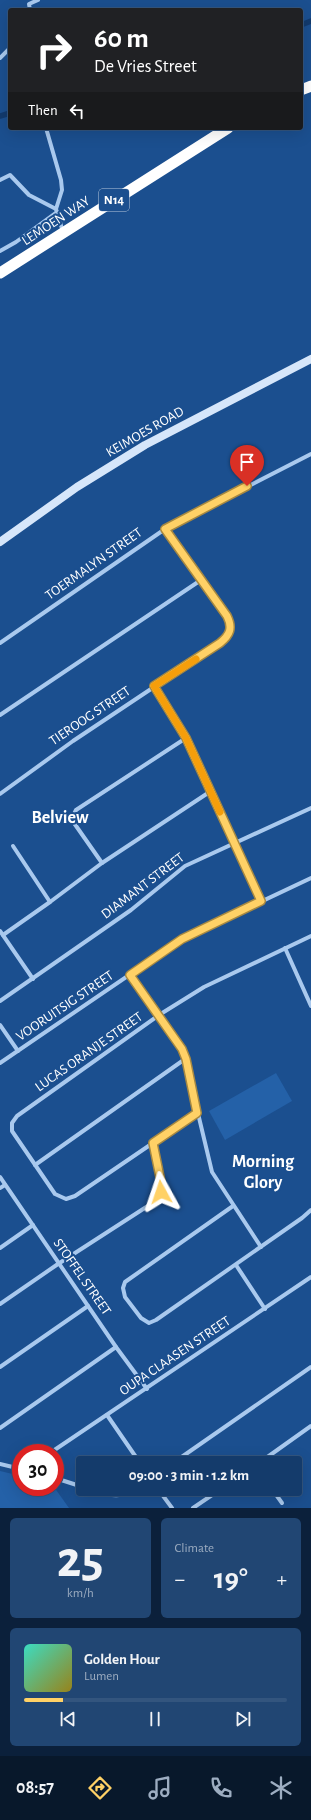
<!DOCTYPE html>
<meta charset="utf-8">
<style>
:root{--surface:#143b6b;--page:#214673;--text:#f1f3f6;--muted:#9dadc1;--line:#33557e;--accent:#ffd166}
body{margin:0;font-family:"Alegreya Sans",sans-serif;background:var(--page);color:var(--text);height:100vh;display:flex;flex-direction:column;font-size:15px;white-space:nowrap}
*{box-sizing:border-box;margin:0}
p{font-size:13px;color:var(--muted)}
.icon{flex:none;width:22px;height:22px;fill:none;stroke:currentColor;stroke-width:2;stroke-linecap:round;stroke-linejoin:round}
.map{position:relative;height:1508px;overflow:hidden}
.drawer{display:flex;flex-direction:column;gap:10px;padding:10px;background:#0b203b;flex:1}
.drawer>*{flex:none}
.hud{position:absolute;left:8px;top:8px;width:295px;height:122px;border-radius:4px;box-shadow:0 4px 16px #0002,0 0 0 1px var(--line);background:#202124;color:#fff;overflow:hidden}
.speed{position:absolute;left:12px;top:1444px;display:flex;gap:8px;font-size:20px;font-weight:700;text-align:center}
.speed>*{display:grid;place-content:center;width:52px;height:52px;border-radius:50%;background:var(--surface);box-shadow:0 4px 16px #0002,0 0 0 1px var(--line);line-height:1}
.speed .limit{border:6px solid #d22;background:#fff;color:#111}
.pin{position:absolute;display:grid;place-items:center;width:34px;height:34px;color:#fff;margin:-41px -17px;border-radius:50% 50% 50% 0;rotate:-45deg;box-shadow:0 0 4px #0007}
.pin .icon{rotate:45deg}
.me{position:absolute;width:44px;margin:-22px;rotate:355deg;stroke-linejoin:round;filter:drop-shadow(0 0 3px #0008)}
.turn{display:flex;align-items:center;gap:14px;height:84px;padding:0 20px;font-size:18px}
.turn .icon{width:52px;height:52px;stroke-width:2.5}
.turn b{display:block;font-size:28px;line-height:34px}
.then{display:flex;align-items:center;height:38px;padding:0 20px;background:#0003;gap:8px;font-size:15px}
.big{font-size:30px;font-weight:600;line-height:1.1}
.drawer .card{flex:1;display:flex;flex-direction:column;justify-content:center;gap:6px;min-width:0;padding:0 14px;border-radius:6px;background:var(--page)}
.drawer .dial{align-items:center;gap:0}
.dial b{font-size:52px;line-height:1}
.song{display:flex;align-items:center;gap:12px}
.cover{width:48px;height:48px;border-radius:6px;background:linear-gradient(135deg,hsl(170 70% 55%),hsl(50 70% 35%))}
.played{height:4px;border-radius:2px;background:linear-gradient(90deg,var(--accent) 15%,var(--line) 15%)}
.keys{display:flex;justify-content:space-around;direction:ltr}
.heat{display:flex;justify-content:space-between;align-items:center;font-size:22px;direction:ltr}
.drawer .tiles{flex:1;display:grid;gap:10px;grid-template-columns:1fr 1fr}
.card:last-child{grid-column:span 2}
.trip{position:absolute;left:76px;top:1456px;width:226px;height:40px;border-radius:4px;background:var(--surface);box-shadow:0 4px 16px #0002,0 0 0 1px var(--line);font-weight:600;line-height:40px;text-align:center}
.tabs{display:flex;height:64px;justify-content:space-around;align-items:center;background:#08182b;color:var(--muted)}
.tabs .icon{width:28px;height:28px}
.tabs .active{color:var(--accent)}
.tabs b{font-size:18px;color:var(--text)}
.map>svg:first-child{display:block}
</style>
<div class="map">
<svg width="311" height="1508" viewBox="0 0 311 1508">
<rect width="100%" height="100%" fill="#1b4f8f"/>
<g fill="#2461a8">
<path d="M276 1073 292 1101 225 1140 209 1111Z"/>
<path d="M0 1471 21 1476V1487H54L69 1508H0Z"/>
</g>
<g fill="none" stroke-linecap="round" stroke-linejoin="round">
<g stroke="#123a6d" stroke-width="5.5">
<path d="M301 25 311 21"/>
<path d="M0 116 10 113"/>
</g>
<g stroke="#a9c9ee" stroke-width="4">
<path d="M30 10 29 4 38 0"/>
<path d="M0 58 10 48"/>
<path d="M46 128 61 180 62 190 56 209 63 232"/>
<path d="M0 180 10 175 29 195 56 209"/>
<path d="M0 251 16 242 57 212"/>
<path d="M0 643 165 529 311 454"/>
<path d="M154 686 186 738 261 901"/>
<path d="M0 715 201 580"/>
<path d="M0 794 73 741 220 643C230 635 233 628 227 616L165 529"/>
<path d="M13 846 50 902"/>
<path d="M102 863 74 823 73 816 76 810 186 738"/>
<path d="M0 931 33 979"/>
<path d="M3 935 50 902 102 863 211 791"/>
<path d="M285 948 311 1006"/>
<path d="M130 975 182 1049 185 1059 212 1172 261 1247"/>
<path d="M0 1001 131 910 185 866 311 808"/>
<path d="M0 1025 18 1051"/>
<path d="M0 1063 182 939 311 878"/>
<path d="M197 1113 75 1196 66 1199 55 1194 12 1131V1123L17 1116 159 1015 204 987 311 936"/>
<path d="M35 1165 185 1059"/>
<path d="M0 1177 116 1347 147 1389"/>
<path d="M0 1188 5 1185"/>
<path d="M233 1206 125 1282 123 1288 125 1297 141 1318 149 1323 156 1320 302 1218 311 1210"/>
<path d="M0 1248 33 1225"/>
<path d="M236 1265 265 1309"/>
<path d="M0 1304 58 1264 154 1202C168 1186 157 1161 153 1143"/>
<path d="M0 1367 88 1306"/>
<path d="M107 1415 140 1463"/>
<path d="M0 1428 116 1347"/>
<path d="M50 1453 311 1277"/>
<path d="M173 1463 311 1367"/>
<path d="M259 1463 311 1426"/>
<path d="M0 1464 21 1469"/>
<path d="M55 1478 83 1487"/>
<path d="M89 1489C107 1494 119 1500 136 1489"/>
<path d="M158 1489 172 1508"/>
<path d="M272 1489 282 1503"/>
<path d="M193 1508 221 1489"/>
</g>
<path stroke="#d6e6fa" stroke-width="8" d="M0 542 77 487 145 445 311 359"/>
<g stroke="#fff" stroke-width="11">
<path d="M301 90 311 86"/>
<path d="M0 273 228 128"/>
</g>
</g>
<g fill="none" stroke-linecap="round" stroke-linejoin="round">
<g stroke="#a68842" stroke-width="10">
<path id="route" d="M161 1192V1182L153 1143 197 1113 186 1059 182 1049 130 975 182 939 261 901 186 738 154 686 220 643C230 635 233 628 227 616L165 529 247 486"/>
</g>
<use href="#route" stroke="#ffd166" stroke-width="7"/>
<path stroke="#f59e0b" stroke-width="7" d="M196 659 154 686 186 738 220 812"/>
</g>
<g text-anchor="middle" dominant-baseline="central" stroke-width="4" stroke-linejoin="round" paint-order="stroke">
<rect fill="#1b4f8f" stroke="#bbcadd" stroke-width="1" x="99" y="189" width="30" height="22" rx="3"/>
<g font-size="13" font-weight="bold" fill="#fff">
<text x="114" y="200">N14</text>
</g>
<g font-size="14" fill="#fff" stroke="#1b4f8f">
<text transform="translate(56 221) rotate(-33)">LEMOEN WAY</text>
<text transform="translate(145 432) rotate(-30)">KEIMOES ROAD</text>
<text transform="translate(94 564) rotate(-35)">TOERMALYN STREET</text>
<text transform="translate(90 716) rotate(-34)">TIEROOG STREET</text>
<text transform="translate(143 886) rotate(-37)">DIAMANT STREET</text>
<text transform="translate(65 1006) rotate(-34)">VOORUITSIG STREET</text>
<text transform="translate(89 1052) rotate(-35)">LUCAS ORANJE STREET</text>
<text transform="translate(82 1277) rotate(55)">STOFFEL STREET</text>
<text transform="translate(175 1356) rotate(-34)">OUPA CLAASEN STREET</text>
</g>
<g font-size="18" font-weight="bold" fill="#fff" stroke="#1b4f8f">
<text x="60" y="818">Belview</text>
<text x="263" y="1162">Morning<tspan x="263" dy="21">Glory</tspan></text>
</g>
</g>
</svg>
<div class="speed"><div class="limit">30</div></div>
<div class="pin" style="left:247px;top:486px;background:#d93025"><svg class="icon" aria-label="arrive" viewBox="0 0 24 24"><path d="M6 21V4h12l-3 4 3 4H6"/></svg></div>
<svg class="me" style="left:161px;top:1192px" viewBox="-20 -20 40 40"><path d="M0-17L14 15 0 8-14 15z" fill="#ffd166" stroke="#fff" stroke-width="4"/></svg>
<div class="trip">09:00 · 3 min · 1.2 km</div>
<div class="hud">
<div class="turn"><svg class="icon" aria-label="right" viewBox="0 0 24 24"><path d="M7 20v-9h11M14 6l5 5-5 5"/></svg><div><b>60 m</b>De Vries Street</div></div>
<div class="then">Then<svg class="icon" aria-label="left" viewBox="0 0 24 24"><path d="M17 20v-9H6M10 6l-5 5 5 5"/></svg></div>
</div>
</div>
<section class="drawer">
<div class="tiles">
<div class="card dial"><b>25</b><p>km/h</p></div>
<div class="card"><p>Climate</p>
<div class="heat"><a>−</a><b class="big">19°</b><a>+</a></div>
</div>
<div class="card">
<div class="song"><i class="cover"></i><div><b>Golden Hour</b><p>Lumen</p></div></div>
<div class="played"></div>
<div class="keys"><svg class="icon" aria-label="previous" viewBox="0 0 24 24"><path d="M18 5L8 12l10 7zM5 5v14"/></svg><svg class="icon" aria-label="pause" viewBox="0 0 24 24"><path d="M8 5v14M16 5v14"/></svg><svg class="icon" aria-label="next" viewBox="0 0 24 24"><path d="M6 5l10 7-10 7zM19 5v14"/></svg></div>
</div>
</div>
</section>
<nav class="tabs">
<b>08:57</b>
<svg class="icon active" aria-label="directions" viewBox="0 0 24 24"><path d="M12 3l9 9-9 9-9-9zM9 14v-3h6M13 9l2 2-2 2"/></svg>
<svg class="icon" aria-label="music" viewBox="0 0 24 24"><path d="M9 18V5l10-2v13"/><circle cx="6" cy="18" r="3"/><circle cx="16" cy="16" r="3"/></svg>
<svg class="icon" aria-label="phone" viewBox="0 0 24 24"><path d="M5 4h4l2 5-3 2q2 4 5 5l2-3 5 2v4C11 20 4 13 5 4z"/></svg>
<svg class="icon" aria-label="climate" viewBox="0 0 24 24"><path d="M12 3v18M4 7l16 10M4 17L20 7"/></svg>
</nav>
